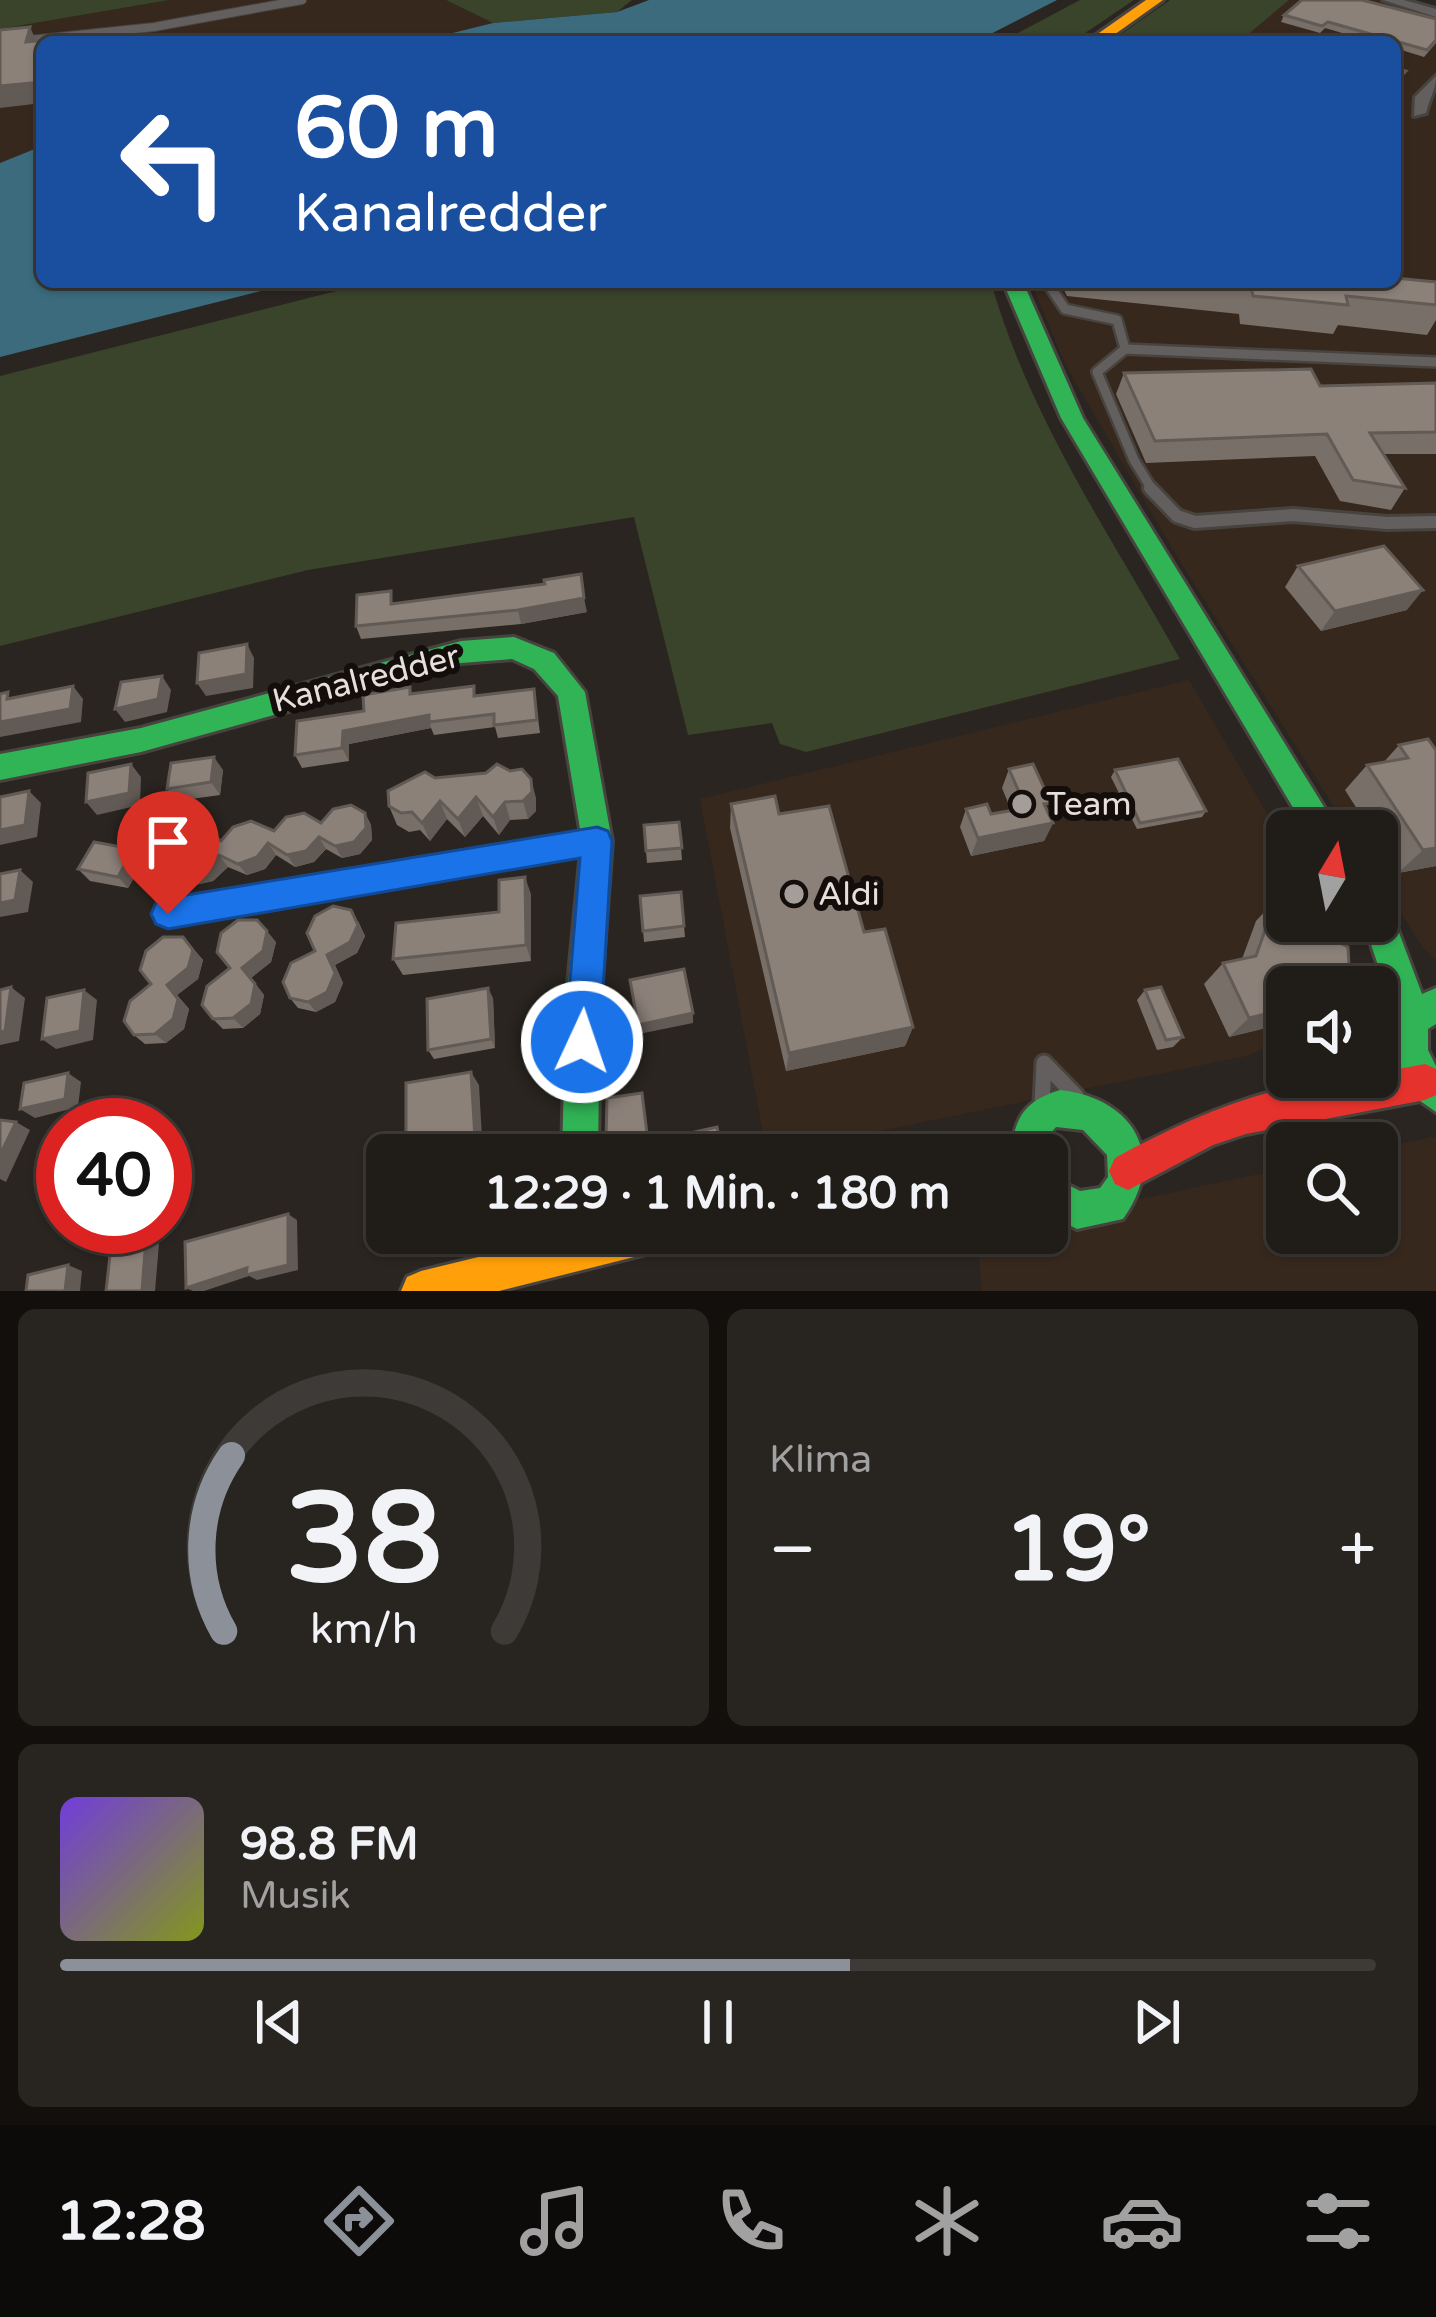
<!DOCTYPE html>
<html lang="de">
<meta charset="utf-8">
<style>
:root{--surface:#201c18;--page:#282521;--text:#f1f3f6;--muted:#a2a1a2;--line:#3d3a37;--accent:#8c9099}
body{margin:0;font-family:"Varela Round",sans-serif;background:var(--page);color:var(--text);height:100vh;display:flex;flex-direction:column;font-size:45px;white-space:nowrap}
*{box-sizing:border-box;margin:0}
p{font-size:39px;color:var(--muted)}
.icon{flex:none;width:66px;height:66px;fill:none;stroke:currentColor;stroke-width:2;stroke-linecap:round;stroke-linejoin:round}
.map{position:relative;height:1291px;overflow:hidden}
.details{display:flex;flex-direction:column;gap:18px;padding:18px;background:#120f0d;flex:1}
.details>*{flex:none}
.guide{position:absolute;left:36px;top:36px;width:1365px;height:252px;border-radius:18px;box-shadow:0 3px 9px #0004,0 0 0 3px var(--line);background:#1a4fa0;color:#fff;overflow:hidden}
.needle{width:78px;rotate:10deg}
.buttons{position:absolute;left:1266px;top:810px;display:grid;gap:24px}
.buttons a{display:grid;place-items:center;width:132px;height:132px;border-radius:18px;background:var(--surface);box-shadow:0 3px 9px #0004,0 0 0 3px var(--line);font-size:60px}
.speed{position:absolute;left:36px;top:1098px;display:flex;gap:24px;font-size:60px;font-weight:700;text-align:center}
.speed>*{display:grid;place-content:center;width:156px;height:156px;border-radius:50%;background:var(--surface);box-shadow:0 3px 9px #0004,0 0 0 3px var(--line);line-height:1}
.speed .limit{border:18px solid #d22;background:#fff;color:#111}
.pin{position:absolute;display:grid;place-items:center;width:102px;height:102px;color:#fff;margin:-123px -51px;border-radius:50% 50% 50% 0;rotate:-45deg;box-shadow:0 0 12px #0007}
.pin .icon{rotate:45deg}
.me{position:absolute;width:132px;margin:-66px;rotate:3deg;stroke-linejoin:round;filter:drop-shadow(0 0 9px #0008)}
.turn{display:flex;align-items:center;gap:42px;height:252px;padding:0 60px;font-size:54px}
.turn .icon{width:156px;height:156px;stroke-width:2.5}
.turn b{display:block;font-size:84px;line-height:102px}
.big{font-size:90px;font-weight:700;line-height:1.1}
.details .tile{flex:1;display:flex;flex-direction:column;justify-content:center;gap:18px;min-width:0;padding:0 42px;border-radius:18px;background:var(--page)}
.details .dial{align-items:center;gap:0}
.dial svg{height:312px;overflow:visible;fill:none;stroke:var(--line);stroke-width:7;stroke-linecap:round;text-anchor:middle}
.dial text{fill:var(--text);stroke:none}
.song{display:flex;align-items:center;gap:36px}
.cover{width:144px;height:144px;border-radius:18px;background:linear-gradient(135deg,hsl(260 70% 55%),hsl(70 70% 35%))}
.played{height:12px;border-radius:6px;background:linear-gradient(90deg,var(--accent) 60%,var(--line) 60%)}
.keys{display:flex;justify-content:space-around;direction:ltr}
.heat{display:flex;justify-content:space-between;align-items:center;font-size:66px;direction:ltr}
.details .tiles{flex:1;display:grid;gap:18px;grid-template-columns:1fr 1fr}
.tile:last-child{grid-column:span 2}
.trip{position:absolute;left:366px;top:1134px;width:702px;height:120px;border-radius:18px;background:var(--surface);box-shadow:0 3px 9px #0004,0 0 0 3px var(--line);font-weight:700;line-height:120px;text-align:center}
.dock{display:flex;height:192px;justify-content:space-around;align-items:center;background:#0d0b0a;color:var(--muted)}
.dock .icon{width:84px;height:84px}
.dock .selected{color:var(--accent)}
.dock b{font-size:54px;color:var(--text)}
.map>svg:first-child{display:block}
</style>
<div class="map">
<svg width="1436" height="1291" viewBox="0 0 1436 1291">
<rect width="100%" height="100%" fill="#2a2520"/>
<g fill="#37281d">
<path d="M169 0H446L493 23 416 42H312L306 38 42 42V146L0 163V29Z"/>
<path d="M1289 0H1405L1436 9V960L1423 948 1377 875V831H1349L1178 558 1066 366 1031 282H1395V42H1239Z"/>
<path d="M1189 680 1287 848V921H1328L1338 987H1287V1040L1246 1056 767 1154 700 799Z"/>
<path d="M1432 1137 1436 1139V1291H981L978 1233H1047V1219L1287 1168V1233H1377V1149Z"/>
</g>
<g fill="#39442a">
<path d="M0 0H169L0 29Z"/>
<path d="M446 0H632L617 12 493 23Z"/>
<path d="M1080 0H1134L1072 42H1001Z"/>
<path d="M1170 0H1289L1239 42H1110Z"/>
<path d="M372 282H991C1029 417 1112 538 1180 659L806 752 780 744 772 723 688 735 634 517 308 570 0 646V376Z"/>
</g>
<g fill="#3b6b7d">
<path d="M649 0H1057L975 42H416L493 23 617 12Z"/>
<path d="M42 146V282H297L0 357V163Z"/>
</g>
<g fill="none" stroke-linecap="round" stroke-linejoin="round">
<g stroke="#47433e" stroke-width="10">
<path id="lane-far3" d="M0 43 154 27 302 0"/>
</g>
<g stroke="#47433e" stroke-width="14">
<g id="lane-far2">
<path d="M1047 282 1065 309 1117 320 1125 349 1097 372 1134 460 1153 491"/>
<path d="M1125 349 1436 362"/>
</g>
</g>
<g stroke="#47433e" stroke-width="18">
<path id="lane-far1" d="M1150 488 1177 516 1195 522 1293 515 1387 523 1436 522"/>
</g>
<g stroke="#47433e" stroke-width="21">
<path id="lane" d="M1042 1104 1044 1063 1076 1096"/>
</g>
<g stroke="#47433e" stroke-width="6">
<g id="street">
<path d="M1383 0H1404L1436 9V17Z"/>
<path d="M1436 76C1436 90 1429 99 1426 113L1414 116 1415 97Z"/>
<path d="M597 829 607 832 611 841 607 850 597 853 168 926 158 922 154 913 158 904 168 900Z"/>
</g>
</g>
<g stroke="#47433e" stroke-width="6">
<g id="fast">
<path d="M1003 282H1023L1083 418 1339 831H1307L1061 418Z"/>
<path d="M514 637 554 653 585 692 612 841 600 1005 598 1155H562L566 1005 582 841 558 696 534 669 512 659 461 663 141 752 0 780V754L141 728 461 641Z"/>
<path d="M1378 902 1389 906 1422 994 1436 988V1024L1428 1029V1050L1436 1066V1112L1416 1098 1395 1059 1392 1040 1396 1018 1363 921H1377Z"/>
<path d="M1060 1090C1134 1098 1168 1157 1123 1219L1077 1229 1047 1214V1174L1080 1191 1100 1188 1108 1177 1107 1155 1083 1130 1056 1127 1049 1135 1047 1156 1011 1155C1014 1118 1024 1101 1060 1090Z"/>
</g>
</g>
<g stroke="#47433e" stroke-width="6">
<g id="slow">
<path d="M1146 0H1163L1104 42H1086Z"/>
<path d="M577 1233H673L668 1247 654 1252 499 1291H401L407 1277 421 1271Z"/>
</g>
</g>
<g stroke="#47433e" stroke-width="6">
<path id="jam" d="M1425 1064 1436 1069V1095L1425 1100 1246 1134 1213 1145 1128 1190 1115 1184 1109 1171 1115 1158C1196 1114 1283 1077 1377 1077V1073Z"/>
</g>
<use href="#lane-far3" stroke="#625f5e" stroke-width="8"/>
<use href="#lane-far2" stroke="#625f5e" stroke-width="9"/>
<use href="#lane-far1" stroke="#625f5e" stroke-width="12"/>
<use href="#lane" stroke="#625f5e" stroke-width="15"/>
<use href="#street" fill="#625f5e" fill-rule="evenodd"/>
<use href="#fast" fill="#30b455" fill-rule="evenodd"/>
<use href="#slow" fill="#ff9f0a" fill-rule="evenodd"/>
<use href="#jam" fill="#e5322d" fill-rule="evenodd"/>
</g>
<g fill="#786f68">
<path d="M1284 15 1436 19V43L1424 57 1395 48V42H1373L1325 28 1320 33 1281 22Z"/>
<path d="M1060 282H1436V320L1427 335 1338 325 1333 334 1240 324 1239 314 1067 296Z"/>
<path d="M1124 373 1320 386 1436 383V454H1383L1405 488 1391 510 1340 501 1315 456 1146 463 1116 394Z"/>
<path d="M1298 566 1407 610 1321 631 1285 587Z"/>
<path d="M396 603 587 612 521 624 361 639 356 626Z"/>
<path d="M410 687 412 693 477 696 534 689 540 733 498 738 495 727 434 735 431 728 349 744V761L302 768 295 755 364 711Z"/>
<path d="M1399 745 1436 750V866L1398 873 1377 841V831H1371L1345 790 1367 765 1384 762Z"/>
<path d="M1009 769 1047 811 1053 823 1044 841 971 856 960 827 966 809 991 814 1011 810 1002 788Z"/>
<path d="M223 770 220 795 177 801 167 789Z"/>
<path d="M1115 770 1206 811 1202 817 1137 829 1111 777Z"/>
<path d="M435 778 536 798V811L528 819 510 820 499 835 483 816 465 837 447 819 430 841 420 830 409 832 397 825 389 806Z"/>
<path d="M731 804 779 814 913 1027 905 1046 786 1071 730 828Z"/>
<path d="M365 813 371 825 372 840 360 854 342 858 326 849 314 862 295 867 276 855 265 869 247 875 228 867 213 881 195 885 182 876 172 864 221 841Z"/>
<path d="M679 822 682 860 647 863 644 825Z"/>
<path d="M144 861 128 888 90 881 78 869Z"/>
<path d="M681 892 685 937 644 942 640 896Z"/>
<path d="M531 894V961L403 975 393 959 499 912Z"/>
<path d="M1276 899 1340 943 1334 987H1287V1023L1229 1037 1204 984 1223 963 1242 959 1256 921Z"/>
<path d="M358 921 365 936 357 953 335 965 343 983 335 1002 316 1012 298 1008 290 998 315 951Z"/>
<path d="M183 937 203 960 198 979 177 995 189 1009 184 1029 166 1043 145 1044 134 1035Z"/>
<path d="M276 942 271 962 251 978 264 995 260 1014 243 1028 223 1029 213 1019 230 968Z"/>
<path d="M1145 990 1183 1037 1173 1047 1157 1050 1137 1000Z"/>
<path d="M493 998 495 1048 434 1059 428 1050Z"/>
<path d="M642 1093 648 1142 609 1148 606 1140Z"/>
<path d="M403 1233H433L408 1238Z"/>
</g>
<g fill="#625a55">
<path d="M30 27 39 47 26 42Z"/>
<path d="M1406 71 1396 92 1395 93V82Z"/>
<path d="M42 82V103L0 108V86Z"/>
<path d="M1423 590 1407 610 1321 631 1335 611Z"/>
<path d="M584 598 587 612 521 624 518 610Z"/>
<path d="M247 644 254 658 253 688 206 696 197 683Z"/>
<path d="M162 676 171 690 167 712 125 722 115 709Z"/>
<path d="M73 686 83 699 81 722 0 737V722Z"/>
<path d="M429 715 431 728 349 744V761L342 748 343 731Z"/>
<path d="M214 757 223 770 220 795 211 782Z"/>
<path d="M131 764 141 777 140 805 97 815 86 802Z"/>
<path d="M531 779 536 798V811L528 819 523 801Z"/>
<path d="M29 791 41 803 37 837 0 845V830Z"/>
<path d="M476 797 483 816 465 837 458 819Z"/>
<path d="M440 801 447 819 430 841 422 823Z"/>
<path d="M505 802 510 820 499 835 493 817Z"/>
<path d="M365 813 371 825 372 840 360 854 342 858 335 846Z"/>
<path d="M1053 823 1044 841 971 856 978 838Z"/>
<path d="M319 837 326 849 314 862 295 867 287 855Z"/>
<path d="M268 843 276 855 265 869 247 875 238 864Z"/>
<path d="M1436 848V866L1398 873 1423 850Z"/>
<path d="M133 849 144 861 128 888 118 877Z"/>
<path d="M219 855 228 867 213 881 195 885 185 873Z"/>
<path d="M20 870 33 882 28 912 0 917V903Z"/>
<path d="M525 877 531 894V961L526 945Z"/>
<path d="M351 910 365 936 357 953 335 965 343 983 335 1002 316 1012 308 1002 327 955Z"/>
<path d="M267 931 276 942 271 962 251 978 264 995 260 1014 243 1028 233 1018 242 968Z"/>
<path d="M183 937 203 960 198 979 177 995 189 1009 184 1029 166 1043 155 1034 167 985Z"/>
<path d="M11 987 25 998 19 1041 0 1045V1032Z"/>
<path d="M488 988 493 998 495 1048 491 1039Z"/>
<path d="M84 990 97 1000 93 1040 56 1049 42 1039Z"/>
<path d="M1287 1009V1023L1229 1037 1249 1018Z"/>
<path d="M693 1013V1023L639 1034 638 1025Z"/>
<path d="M913 1027 905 1046 786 1071 789 1053Z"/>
<path d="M471 1072 479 1085 483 1155H476Z"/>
<path d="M68 1073 81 1082 78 1107 35 1118 20 1109Z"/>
<path d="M16 1122 30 1130 6 1182 0 1179V1155Z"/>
<path d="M288 1214 297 1220 298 1270 257 1280 249 1276 204 1291H193L186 1288Z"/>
<path d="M146 1238 159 1244 155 1291H142Z"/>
<path d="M68 1265 82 1271 80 1291H65Z"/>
</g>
<g fill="#8c8179" stroke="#625a55" stroke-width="3">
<path d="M1302 0H1362L1436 19V40L1427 50 1328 22 1322 26 1284 15Z"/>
<path d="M30 27 26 42 66 38 65 42H42V82L0 86V30Z"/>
<path d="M143 36 142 42H89Z"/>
<path d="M1395 68 1406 71 1395 82Z"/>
<path d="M1395 278 1436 282V305L1346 296 1348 305 1253 296 1251 286 1216 282H1395Z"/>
<path d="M1311 369 1320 386 1436 383V432L1370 433 1405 488 1353 480 1327 434 1155 441 1124 373Z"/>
<path d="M1384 546 1423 590 1335 611 1298 566Z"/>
<path d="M581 574 584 598 518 610 356 626 357 595 391 591V604L545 584 544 580Z"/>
<path d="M247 644 246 674 197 683 199 653Z"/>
<path d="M162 676 158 699 115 709 121 682Z"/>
<path d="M73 686 70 709 0 722V694L8 692 7 699Z"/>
<path d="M474 686V696L534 689 537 720 494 725V714L429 722V715L343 731 342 748 295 755 297 721 364 711 363 695 410 687V694Z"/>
<path d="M1428 739 1436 750V848L1423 850 1367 765 1408 758 1399 745Z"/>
<path d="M214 757 211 782 167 789 171 763Z"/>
<path d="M1178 759 1206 811 1140 823 1115 770Z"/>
<path d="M131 764 129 793 86 802 88 773Z"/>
<path d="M497 764 510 771 522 769 531 779 532 792 523 801 505 802 493 817 476 797 458 819 440 801 422 823 412 812 401 813 389 806 388 791 425 772 435 778 486 773Z"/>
<path d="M1033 764 1051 803 1044 804 1053 823 978 838 966 809 987 804 991 814 1026 808 1009 769Z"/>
<path d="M29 791 25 825 0 830V797Z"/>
<path d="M775 796 779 814 829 806 864 932 885 929 913 1027 789 1053 731 804Z"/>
<path d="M351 805 365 813 366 828 354 842 335 846 319 837 306 851 287 855 268 843 257 857 238 864 219 855 204 870 185 873 172 864 174 848 188 835 207 831 221 841 233 827 251 821 274 831 286 817 304 813 321 823 333 809Z"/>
<path d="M679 822 682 848 646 851 644 825Z"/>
<path d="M94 842 133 849 118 877 78 869Z"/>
<path d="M20 870 15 900 0 903V874Z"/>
<path d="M525 877 526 945 393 959 396 923 499 912V880Z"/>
<path d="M681 892 684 926 643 931 640 896Z"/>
<path d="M1287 897V921H1343L1347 928 1340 943 1348 947 1349 967 1334 987 1328 985 1327 987H1287V1009L1249 1018 1223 963 1256 956 1276 899Z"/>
<path d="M333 906 351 910 358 925 350 942 327 955 335 973 327 992 308 1002 290 998 283 982 291 963 315 951 307 933 315 916Z"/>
<path d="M238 920H257L267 931 263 951 242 968 255 984 251 1004 233 1018 213 1019 202 1005 207 986 230 968 217 952 221 933Z"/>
<path d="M163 937H183L193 950 188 968 167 985 178 999 173 1019 155 1034 134 1035 124 1021 130 1001 151 984 140 970 146 951Z"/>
<path d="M684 969 693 1013 638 1025 630 980Z"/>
<path d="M11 987 5 1031 0 1032V990Z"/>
<path d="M1161 987 1183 1037 1166 1040 1145 990Z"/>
<path d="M488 988 491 1039 428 1050 427 999Z"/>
<path d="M84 990 80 1031 42 1039 47 998Z"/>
<path d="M471 1072 476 1155H406V1083Z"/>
<path d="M68 1073 65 1099 20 1109 24 1083Z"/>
<path d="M642 1093 647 1134 606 1140 607 1098Z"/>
<path d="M0 1120 16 1122 0 1155Z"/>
<path d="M717 1127 723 1155H690L686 1134Z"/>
<path d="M288 1214V1265L246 1275 247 1268 186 1288 185 1242Z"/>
<path d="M146 1238 142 1291H106L111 1247Z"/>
<path d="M68 1265 65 1291H26L28 1275Z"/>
</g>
<path fill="#1a73e8" stroke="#114b97" stroke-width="3" d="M597 827 608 831 612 841 600 1042 595 1055 582 1060 570 1055 565 1042 580 858 168 929 156 924 151 914 156 903 168 898Z"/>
<g fill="#a59e98" stroke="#130e0b" stroke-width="4.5">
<circle cx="1022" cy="804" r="12"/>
<circle cx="794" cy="894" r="12"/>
</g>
<g text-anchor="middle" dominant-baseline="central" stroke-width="12" stroke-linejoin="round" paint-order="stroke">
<g font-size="33" fill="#e7dfd9" stroke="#130e0b">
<text transform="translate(366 679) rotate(-14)">Kanalredder</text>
</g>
<g font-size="33" fill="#e7dfd9" stroke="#130e0b" text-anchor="start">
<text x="1046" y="804">Team</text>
<text x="818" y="894">Aldi</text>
</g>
</g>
</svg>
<div class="buttons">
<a><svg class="needle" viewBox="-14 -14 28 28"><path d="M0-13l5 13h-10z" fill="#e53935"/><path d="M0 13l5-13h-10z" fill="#a2a1a2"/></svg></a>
<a><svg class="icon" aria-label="sound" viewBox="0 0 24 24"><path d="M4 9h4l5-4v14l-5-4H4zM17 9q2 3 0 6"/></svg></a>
<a><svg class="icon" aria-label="search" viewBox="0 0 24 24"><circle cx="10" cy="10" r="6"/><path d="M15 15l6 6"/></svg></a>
</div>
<div class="speed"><div class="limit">40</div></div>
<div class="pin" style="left:168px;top:914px;background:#d93025"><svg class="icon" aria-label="arrive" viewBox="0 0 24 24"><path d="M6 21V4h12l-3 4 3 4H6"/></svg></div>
<svg class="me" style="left:582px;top:1042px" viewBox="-20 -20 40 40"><circle r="17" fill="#1a73e8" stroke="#fff" stroke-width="3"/><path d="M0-11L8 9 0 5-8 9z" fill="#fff"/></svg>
<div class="trip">12:29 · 1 Min. · 180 m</div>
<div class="guide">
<div class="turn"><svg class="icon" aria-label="left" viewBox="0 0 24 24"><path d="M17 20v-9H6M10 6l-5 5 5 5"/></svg><div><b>60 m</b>Kanalredder</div></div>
</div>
</div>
<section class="details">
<div class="tiles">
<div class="tile dial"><svg viewBox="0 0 100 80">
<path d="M14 69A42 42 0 1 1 86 69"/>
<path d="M14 69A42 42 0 0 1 16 24" stroke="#8c9099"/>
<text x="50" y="56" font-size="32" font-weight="700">38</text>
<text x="50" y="72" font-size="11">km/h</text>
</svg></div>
<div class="tile"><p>Klima</p>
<div class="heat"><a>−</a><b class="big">19°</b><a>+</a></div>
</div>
<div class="tile">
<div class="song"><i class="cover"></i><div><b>98.8 FM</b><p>Musik</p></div></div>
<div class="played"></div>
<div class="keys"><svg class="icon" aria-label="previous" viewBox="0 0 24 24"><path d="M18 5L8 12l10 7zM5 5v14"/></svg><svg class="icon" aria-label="pause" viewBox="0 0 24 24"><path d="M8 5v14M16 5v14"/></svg><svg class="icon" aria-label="next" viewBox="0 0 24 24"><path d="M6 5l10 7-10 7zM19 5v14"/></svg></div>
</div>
</div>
</section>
<nav class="dock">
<b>12:28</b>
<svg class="icon selected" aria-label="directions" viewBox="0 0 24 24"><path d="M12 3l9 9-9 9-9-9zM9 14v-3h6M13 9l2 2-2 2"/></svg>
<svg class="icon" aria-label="music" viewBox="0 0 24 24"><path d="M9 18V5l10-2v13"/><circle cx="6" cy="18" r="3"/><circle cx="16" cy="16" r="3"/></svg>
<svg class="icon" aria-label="phone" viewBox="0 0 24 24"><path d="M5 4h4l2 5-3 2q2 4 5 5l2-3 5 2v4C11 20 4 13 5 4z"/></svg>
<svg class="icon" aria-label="climate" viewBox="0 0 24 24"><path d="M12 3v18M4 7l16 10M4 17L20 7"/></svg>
<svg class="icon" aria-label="car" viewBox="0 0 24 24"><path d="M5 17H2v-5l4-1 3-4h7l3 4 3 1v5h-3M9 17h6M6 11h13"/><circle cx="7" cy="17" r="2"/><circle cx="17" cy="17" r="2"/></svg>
<svg class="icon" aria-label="filters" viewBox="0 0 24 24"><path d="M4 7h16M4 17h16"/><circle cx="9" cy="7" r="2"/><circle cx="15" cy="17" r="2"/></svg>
</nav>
